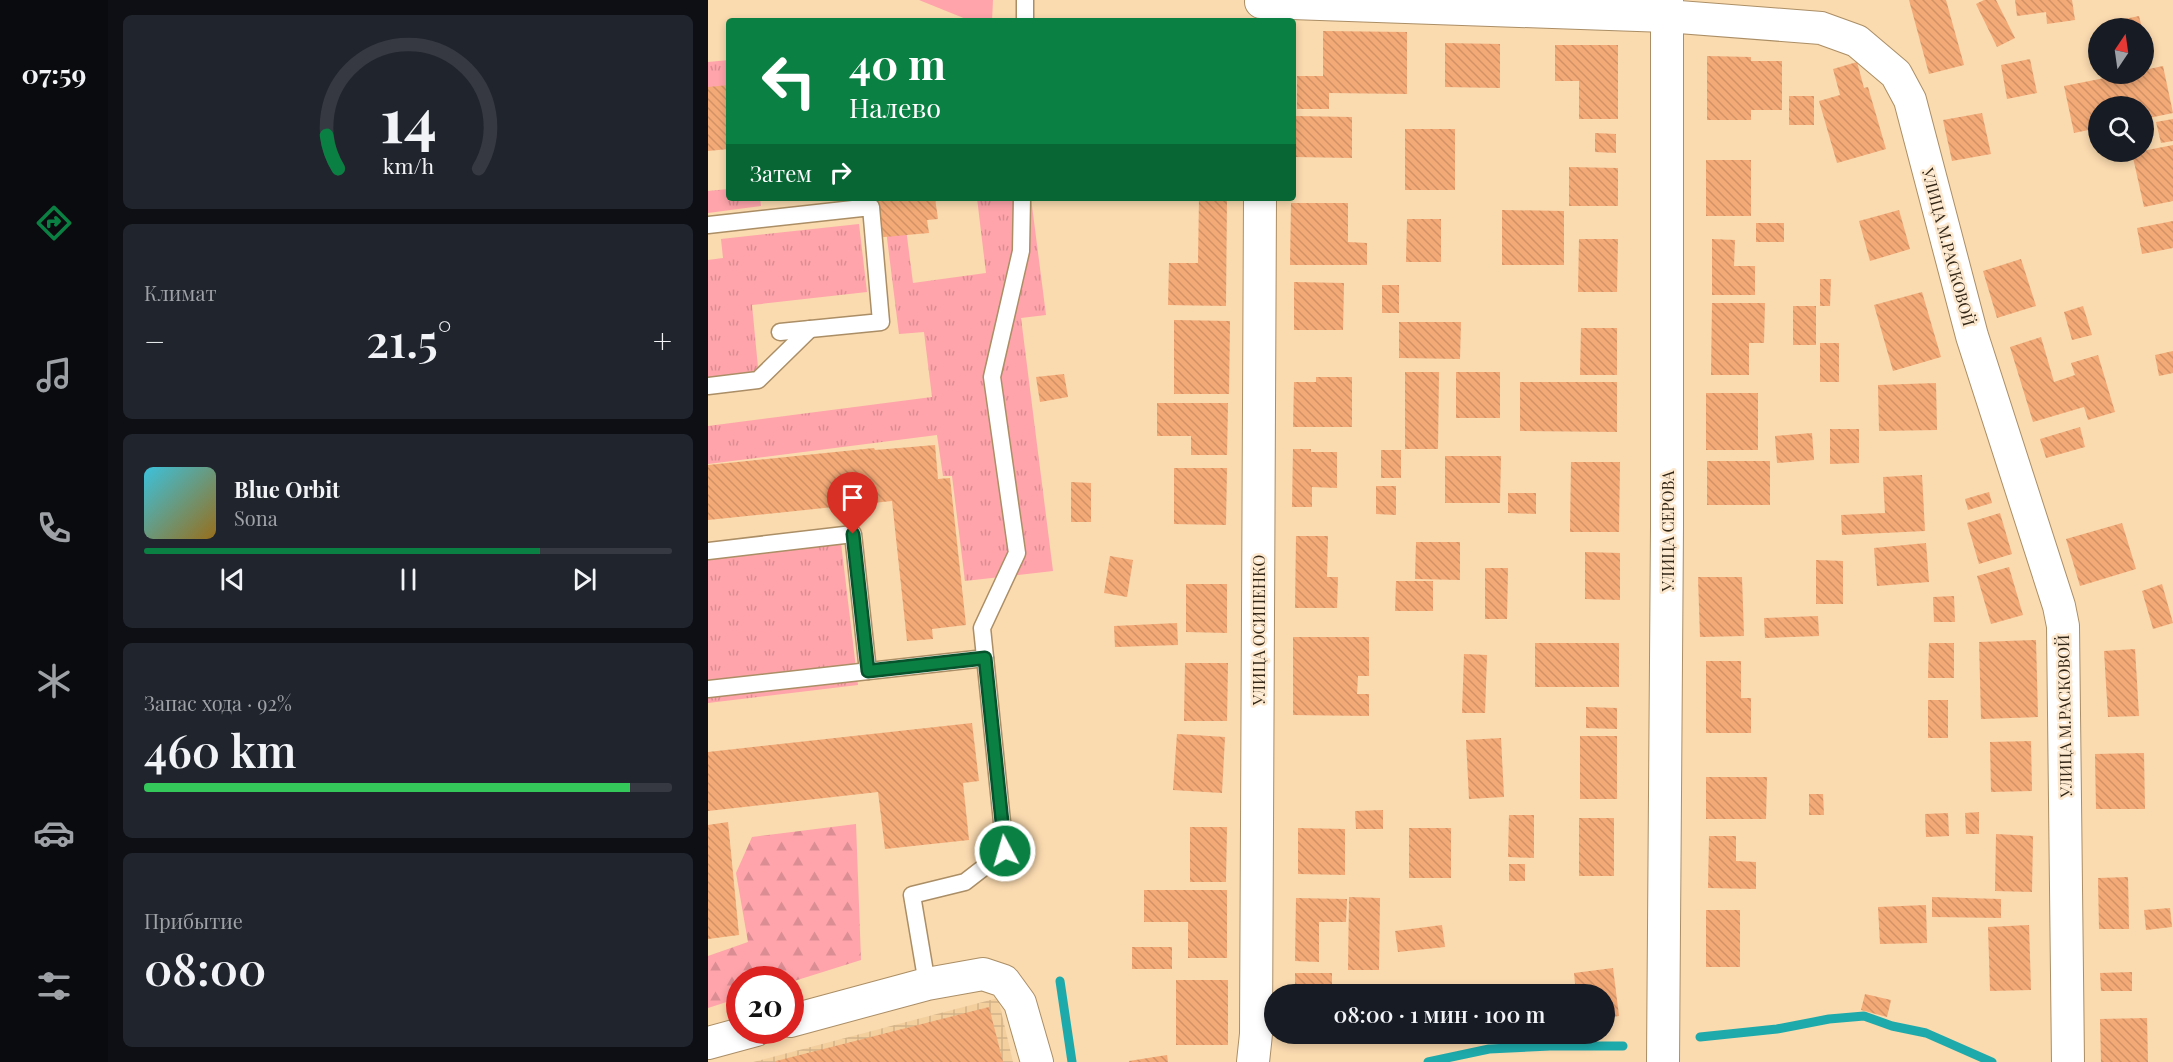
<!DOCTYPE html>
<html lang="ru">
<meta charset="utf-8">
<style>
:root{--surface:#171b24;--page:#20242c;--text:#f1f3f6;--muted:#9ea1a6;--line:#363941;--accent:#0b8043}
body{margin:0;font-family:"Playfair Display",serif;background:var(--page);color:var(--text);height:100vh;display:flex;flex-direction:column;font-size:22px;white-space:nowrap}
*{box-sizing:border-box;margin:0}
p{font-size:20px;color:var(--muted)}
.icon{flex:none;width:33px;height:33px;fill:none;stroke:currentColor;stroke-width:2;stroke-linecap:round;stroke-linejoin:round}
.map{position:relative;flex:1;overflow:hidden}
.sheet{display:flex;flex-direction:column;gap:15px;padding:15px;background:#0d0f14;width:600px}
.sheet>*{flex:none}
.guide{position:absolute;left:18px;top:18px;width:570px;height:183px;border-radius:6px;box-shadow:0 3px 9px #0003;background:#0b8043;color:#fff;overflow:hidden}
.needle{width:39px;rotate:13deg}
.controls{position:absolute;left:1380px;top:18px;display:grid;gap:12px}
.controls a{display:grid;place-items:center;width:66px;height:66px;border-radius:50%;background:var(--surface);box-shadow:0 3px 9px #0003;font-size:30px}
.speed{position:absolute;left:18px;top:966px;display:flex;gap:12px;font-size:30px;font-weight:700;text-align:center}
.speed>*{display:grid;place-content:center;width:78px;height:78px;border-radius:50%;background:var(--surface);box-shadow:0 3px 9px #0003;line-height:1}
.speed .limit{border:9px solid #d22;background:#fff;color:#111}
.pin{position:absolute;display:grid;place-items:center;width:51px;height:51px;color:#fff;margin:-62px -26px;border-radius:50% 50% 50% 0;rotate:-45deg;box-shadow:0 0 6px #0007}
.pin .icon{rotate:45deg}
.me{position:absolute;width:66px;margin:-33px;rotate:354deg;stroke-linejoin:round;filter:drop-shadow(0 0 4px #0008)}
.turn{display:flex;align-items:center;gap:21px;height:126px;padding:0 24px;font-size:27px}
.turn .icon{width:78px;height:78px;stroke-width:2.5}
.turn b{display:block;font-size:42px;line-height:51px}
.then{display:flex;align-items:center;height:57px;padding:0 24px;background:#0003;gap:12px;font-size:22px}
.big{font-size:45px;font-weight:600;line-height:1.1}
.sheet .card{flex:1;display:flex;flex-direction:column;justify-content:center;gap:9px;min-width:0;padding:0 21px;border-radius:9px;background:var(--page)}
.sheet .dial{align-items:center;gap:0}
.dial svg{height:156px;overflow:visible;fill:none;stroke:var(--line);stroke-width:7;stroke-linecap:round;text-anchor:middle}
.dial text{fill:var(--text);stroke:none}
.song{display:flex;align-items:center;gap:18px}
.cover{width:72px;height:72px;border-radius:9px;background:linear-gradient(135deg,hsl(190 70% 55%),hsl(40 70% 35%))}
.played{height:6px;border-radius:3px;background:linear-gradient(90deg,var(--accent) 75%,var(--line) 75%)}
.keys{display:flex;justify-content:space-around;direction:ltr}
.heat{display:flex;justify-content:space-between;align-items:center;font-size:33px;direction:ltr}
.charge{height:9px;border-radius:4px;background:linear-gradient(90deg,#34c759 92%,var(--line) 0)}
.trip{position:absolute;left:556px;top:984px;width:351px;height:60px;border-radius:30px;background:var(--surface);box-shadow:0 3px 9px #0003;font-weight:600;line-height:60px;text-align:center}
main{display:flex;flex:1;min-height:0}
.tabs{display:flex;flex-direction:column;width:108px;justify-content:space-around;align-items:center;background:#090b0e;color:var(--muted)}
.tabs .icon{width:42px;height:42px}
.tabs .current{color:var(--accent)}
.tabs b{font-size:27px;color:var(--text)}
.map>svg:first-child{display:block}
</style>
<main>
<nav class="tabs">
<b>07:59</b>
<svg class="icon current" aria-label="directions" viewBox="0 0 24 24"><path d="M12 3l9 9-9 9-9-9zM9 14v-3h6M13 9l2 2-2 2"/></svg>
<svg class="icon" aria-label="music" viewBox="0 0 24 24"><path d="M9 18V5l10-2v13"/><circle cx="6" cy="18" r="3"/><circle cx="16" cy="16" r="3"/></svg>
<svg class="icon" aria-label="phone" viewBox="0 0 24 24"><path d="M5 4h4l2 5-3 2q2 4 5 5l2-3 5 2v4C11 20 4 13 5 4z"/></svg>
<svg class="icon" aria-label="climate" viewBox="0 0 24 24"><path d="M12 3v18M4 7l16 10M4 17L20 7"/></svg>
<svg class="icon" aria-label="car" viewBox="0 0 24 24"><path d="M5 17H2v-5l4-1 3-4h7l3 4 3 1v5h-3M9 17h6M6 11h13"/><circle cx="7" cy="17" r="2"/><circle cx="17" cy="17" r="2"/></svg>
<svg class="icon" aria-label="filters" viewBox="0 0 24 24"><path d="M4 7h16M4 17h16"/><circle cx="9" cy="7" r="2"/><circle cx="15" cy="17" r="2"/></svg>
</nav>
<section class="sheet">
<div class="card dial"><svg viewBox="0 0 100 80">
<path d="M14 69A42 42 0 1 1 86 69"/>
<path d="M14 69A42 42 0 0 1 8 52" stroke="#0b8043"/>
<text x="50" y="56" font-size="32" font-weight="700">14</text>
<text x="50" y="72" font-size="11">km/h</text>
</svg></div>
<div class="card"><p>Климат</p>
<div class="heat"><a>−</a><b class="big">21.5°</b><a>+</a></div>
</div>
<div class="card">
<div class="song"><i class="cover"></i><div><b>Blue Orbit</b><p>Sona</p></div></div>
<div class="played"></div>
<div class="keys"><svg class="icon" aria-label="previous" viewBox="0 0 24 24"><path d="M18 5L8 12l10 7zM5 5v14"/></svg><svg class="icon" aria-label="pause" viewBox="0 0 24 24"><path d="M8 5v14M16 5v14"/></svg><svg class="icon" aria-label="next" viewBox="0 0 24 24"><path d="M6 5l10 7-10 7zM19 5v14"/></svg></div>
</div>
<div class="card"><p>Запас хода · 92%</p><b class="big">460 km</b><div class="charge"></div></div>
<div class="card"><p>Прибытие</p><b class="big">08:00</b></div>
</section>
<div class="map">
<svg width="1465" height="1062" viewBox="0 0 1465 1062">
<defs>
<pattern id="industrial-grid" width="8" height="8" patternUnits="userSpaceOnUse" patternTransform="scale(1.5)"><rect width="8" height="8" fill="#f3cf9e"/><path d="M0 4h8M4 0v8" fill="none" stroke="#d1b287"/></pattern>
<pattern id="grass-tufts" width="24" height="20" patternUnits="userSpaceOnUse" patternTransform="scale(1.5)"><rect width="24" height="20" fill="#fea4aa"/><path d="M3 7l-1-3M5 7V3M7 7l1-3M15 17l-1-3M17 17v-4M19 17l1-3" fill="none" stroke="#da8d92"/></pattern>
<pattern id="forest-firs" width="22" height="20" patternUnits="userSpaceOnUse" patternTransform="scale(1.5)"><rect width="22" height="20" fill="#fea4aa"/><path d="M5 1l3.5 6h-7zM16 11l3.5 6h-7z" fill="#da8d92"/></pattern>
<pattern id="building-back-hatch" width="6" height="6" patternUnits="userSpaceOnUse" patternTransform="scale(1.5)"><rect width="6" height="6" fill="#f3aa77"/><path d="M-1 5l2 2M0 0l6 6M5-1l2 2" fill="none" stroke="#d19266"/></pattern>
</defs>
<rect width="100%" height="100%" fill="#fadaaf"/>
<path fill="url(#industrial-grid)" d="M290 998 305 1062H45Z"/>
<g fill="url(#grass-tufts)">
<path d="M21 60V115L0 117V62Z"/>
<path d="M21 189V198H52L53 206 0 213V191Z"/>
<path d="M174 198H194L205 283 278 273 269 198H323L338 315 313 318 345 571 257 581 244 476H235L229 435 0 464V426L224 397 216 332 191 334Z"/>
<path d="M151 224 159 292 44 305 51 378 0 383V260L15 258 13 239Z"/>
<path d="M133 543 150 685 0 703V559Z"/>
</g>
<path fill="url(#forest-firs)" d="M148 824 153 960 83 982 82 980H32L31 998 0 1008V956L40 942 28 873 44 837Z"/>
<path fill="#fea4aa" d="M211 0H285L284 21H263Z"/>
<g fill="none" stroke-linecap="round" stroke-linejoin="round">
<g stroke="#1eaaab" stroke-width="9">
<path d="M352 981 364 1062"/>
<path d="M992 1037 1069 1029 1121 1019 1156 1016 1184 1026 1218 1033 1284 1062"/>
<path d="M720 1062 781 1049 842 1046H915"/>
</g>
</g>
<g fill="url(#building-back-hatch)">
<path d="M1201 0H1238L1256 65 1221 74Z"/>
<path d="M1276 0H1288L1307 38 1289 47 1268 4Z"/>
<path d="M1307 0H1364L1367 20 1339 24 1338 12 1309 16Z"/>
<path d="M1431 16 1434 28H1408L1407 21Z"/>
<path d="M615 31 699 32V94L621 93V109H589V76H615Z"/>
<path d="M737 43 792 44V88L737 87Z"/>
<path d="M847 45H910V119H871V81H847Z"/>
<path d="M999 56 1043 57V61H1074V110H1043V120H999Z"/>
<path d="M1322 59 1329 93 1299 99 1293 65Z"/>
<path d="M1149 62 1156 88 1160 87 1178 149 1129 163 1111 101 1132 95 1125 69Z"/>
<path d="M1455 66 1465 113 1436 119V106H1390V128L1366 133 1356 86 1417 74H1436V70Z"/>
<path d="M21 85V149L0 151V87Z"/>
<rect x="1081" y="96" width="25" height="29"/>
<path d="M1274 113 1283 154 1244 161 1235 120Z"/>
<path d="M586 116 644 117V158L586 157Z"/>
<path d="M1465 119V141L1453 143 1448 122Z"/>
<rect x="697" y="129" width="50" height="61"/>
<path d="M887 133 908 134V153L887 152Z"/>
<path d="M1465 145V201L1436 207 1424 153Z"/>
<rect x="998" y="160" width="45" height="56"/>
<path d="M861 167 910 168V206H861Z"/>
<path d="M156 198H227L230 219 219 220 221 233 165 238 158 223Z"/>
<path d="M491 198H519L518 306 460 305 461 263H490Z"/>
<path d="M583 203H640V242L659 243V265H582Z"/>
<path d="M794 210 856 211V265H794Z"/>
<path d="M1191 210 1202 249 1162 261 1151 221Z"/>
<path d="M699 219H733V262H698Z"/>
<path d="M1465 221V248L1434 254 1429 228Z"/>
<rect x="1048" y="223" width="28" height="19"/>
<path d="M871 239H910L909 292H870Z"/>
<path d="M1004 239 1027 240 1026 266H1047V295H1004Z"/>
<path d="M1313 259 1328 306 1289 318 1275 271Z"/>
<path d="M1112 279H1123L1122 306H1112Z"/>
<path d="M586 282 636 283 635 330H586Z"/>
<rect x="674" y="285" width="17" height="28"/>
<path d="M1214 292 1233 357 1185 371 1166 305Z"/>
<path d="M1004 303H1057L1056 343H1041V375H1003Z"/>
<rect x="1085" y="306" width="23" height="39"/>
<path d="M1375 306 1384 335 1364 340 1356 312Z"/>
<path d="M466 320 522 321 521 394H466Z"/>
<path d="M691 322H753L752 359 691 358Z"/>
<path d="M873 328H909V375H872Z"/>
<path d="M1333 337 1346 382 1367 375 1363 363 1390 355 1407 412 1380 420 1376 407 1325 422 1302 347Z"/>
<rect x="1112" y="343" width="19" height="39"/>
<path d="M1465 351V373L1451 376 1447 355Z"/>
<path d="M697 372H731L730 449H697Z"/>
<rect x="748" y="372" width="44" height="46"/>
<path d="M356 374 360 397 332 402 328 377Z"/>
<path d="M608 377H644V427H585L586 382H608Z"/>
<path d="M812 382H909V432L812 431Z"/>
<path d="M1228 383 1229 430 1171 431 1170 385Z"/>
<rect x="998" y="393" width="52" height="57"/>
<path d="M449 403H520L519 455H483V436H449Z"/>
<path d="M1372 427 1377 447 1338 458 1332 439Z"/>
<path d="M1122 429H1151V463L1122 464Z"/>
<path d="M1104 433 1106 460 1069 463 1067 436Z"/>
<path d="M227 445 230 479 242 478 258 625 224 629 225 639 199 641 184 501 0 520V465L166 448 167 450Z"/>
<path d="M585 449H603V452H629V488L604 487V507H584Z"/>
<rect x="673" y="450" width="20" height="28"/>
<path d="M737 456H793L792 503H737Z"/>
<rect x="999" y="461" width="63" height="44"/>
<path d="M863 462H912L911 532H862Z"/>
<path d="M466 468H519L518 525 466 524Z"/>
<path d="M1214 475 1217 531 1134 535 1133 515 1177 513 1175 477Z"/>
<path d="M363 482 383 483V522H363Z"/>
<path d="M668 486H688V515L668 514Z"/>
<path d="M1281 492 1284 503 1260 510 1257 499Z"/>
<path d="M800 493H828V514L800 513Z"/>
<path d="M1292 513 1304 554 1271 564 1259 523Z"/>
<path d="M1414 523 1428 569 1372 586 1358 539Z"/>
<path d="M588 536H620L619 577H630L629 608H587Z"/>
<path d="M708 542H752V580L707 579Z"/>
<path d="M1218 543 1221 582 1169 586 1166 548Z"/>
<path d="M877 552 912 553V600L877 599Z"/>
<path d="M402 556 425 560 419 597 396 593Z"/>
<path d="M1108 560 1135 561V604H1108Z"/>
<path d="M1301 567 1315 615 1283 624 1269 576Z"/>
<path d="M777 568H800L799 619H777Z"/>
<path d="M990 577H1034L1036 636 992 637Z"/>
<path d="M688 581H725V611H687Z"/>
<path d="M478 584H519V633L478 632Z"/>
<path d="M1454 584 1465 623 1445 629 1434 591Z"/>
<path d="M1246 596 1247 622H1226L1225 597Z"/>
<path d="M1110 616 1111 636 1057 638 1056 618Z"/>
<path d="M469 623 470 645 407 647 406 626Z"/>
<path d="M585 637H661V676H650L649 694H661V716L585 715Z"/>
<path d="M1328 640 1330 717 1273 719 1271 642Z"/>
<rect x="827" y="643" width="84" height="44"/>
<path d="M1221 643H1246V678H1220Z"/>
<path d="M1427 649 1431 716 1400 717 1396 651Z"/>
<path d="M756 654 779 655 777 713H754Z"/>
<path d="M998 661H1033V698H1043V733H998Z"/>
<path d="M477 663H520L519 721H476Z"/>
<rect x="1220" y="700" width="20" height="38"/>
<path d="M878 707 909 708V729L878 728Z"/>
<path d="M264 723 271 781 255 783 261 840 177 849 170 792 0 811V752Z"/>
<path d="M469 734 517 737 514 793 465 790Z"/>
<rect x="872" y="736" width="37" height="63"/>
<path d="M793 738 796 797 761 799 758 740Z"/>
<path d="M1323 741 1324 791 1283 792 1282 742Z"/>
<path d="M1436 753 1437 809H1388L1387 754Z"/>
<path d="M998 777H1059L1058 819H998Z"/>
<path d="M1101 794H1115L1116 815H1101Z"/>
<path d="M675 810V829H648L647 811Z"/>
<path d="M1271 812V834H1258L1257 813Z"/>
<path d="M1240 813 1241 836 1218 837 1217 814Z"/>
<path d="M801 815H826V858L800 857Z"/>
<rect x="871" y="818" width="35" height="58"/>
<path d="M20 822 31 935 0 939V825Z"/>
<path d="M482 827H519L518 882H482Z"/>
<path d="M590 828 637 829V875L590 874Z"/>
<rect x="701" y="828" width="42" height="50"/>
<path d="M1288 834 1325 836 1324 892 1287 891Z"/>
<path d="M1001 836H1028V861L1048 862V889L1000 888Z"/>
<rect x="801" y="864" width="16" height="17"/>
<path d="M1420 877 1421 929H1391L1390 878Z"/>
<path d="M436 890H519V958H480V922H436Z"/>
<path d="M641 897 672 898 671 970H640Z"/>
<path d="M1224 897 1293 899V918L1224 917Z"/>
<path d="M588 898 639 899 638 922H611V962L587 961Z"/>
<path d="M1218 905 1219 943 1172 944 1170 907Z"/>
<path d="M1462 908 1464 927 1438 930 1436 910Z"/>
<rect x="998" y="910" width="34" height="57"/>
<path d="M734 925 737 947 690 952 687 931Z"/>
<path d="M1321 925 1323 990 1282 991 1280 927Z"/>
<rect x="424" y="947" width="40" height="22"/>
<path d="M905 968 911 1016 897 1018V994H868L866 973Z"/>
<path d="M1424 972V991H1393L1392 973Z"/>
<rect x="587" y="973" width="37" height="21"/>
<rect x="468" y="980" width="52" height="65"/>
<path d="M1157 994 1183 1000 1179 1017 1153 1010Z"/>
<path d="M281 1007 295 1062H68V1061Z"/>
<path d="M1439 1018 1440 1062H1393L1392 1019Z"/>
<path d="M459 1055 460 1062H421V1061Z"/>
</g>
<g fill="none" stroke-linecap="round" stroke-linejoin="round">
<g stroke="#ab8e65" stroke-width="19">
<g id="lane">
<path d="M317 21V0"/>
<path d="M0 225 163 207 173 322 72 332"/>
<path d="M0 386 50 380 102 329"/>
<path d="M0 551 145 534 160 671"/>
<path d="M0 689 277 658"/>
<path d="M219 984 204 895 257 882 297 851 274 628 309 553 284 377 313 251 314 198"/>
</g>
</g>
<g stroke="#ab8e65" stroke-width="34">
<g id="street">
<path d="M553 2 958 16 1113 28 1149 41 1188 74 1202 100 1264 336 1351 606 1355 626 1360 1062"/>
<path d="M82 1021 219 984 275 974 296 981 312 1003 329 1062"/>
<path d="M0 1043 48 1030"/>
<path d="M545 1062 548 1034 552 198"/>
<path d="M955 1062 959 527V0"/>
</g>
</g>
<use href="#lane" stroke="#fff" stroke-width="16"/>
<use href="#street" stroke="#fff" stroke-width="32"/>
</g>
<g fill="none" stroke-linecap="round" stroke-linejoin="round">
<g stroke="#07532c" stroke-width="15">
<path id="route" d="M145 534 160 671 277 658 297 851"/>
</g>
<use href="#route" stroke="#0b8043" stroke-width="10"/>
</g>
<g text-anchor="middle" dominant-baseline="central" stroke-width="5" stroke-linejoin="round" paint-order="stroke">
<g font-size="16" fill="#322616" stroke="#fde9d0">
<text transform="translate(1241 247) rotate(75)">УЛИЦА М.РАСКОВОЙ</text>
<text transform="translate(959 531) rotate(-90)">УЛИЦА СЕРОВА</text>
<text transform="translate(550 630) rotate(-90)">УЛИЦА ОСИПЕНКО</text>
<text transform="translate(1356 716) rotate(-91)">УЛИЦА М.РАСКОВОЙ</text>
</g>
</g>
</svg>
<div class="controls">
<a><svg class="needle" viewBox="-14 -14 28 28"><path d="M0-13l5 13h-10z" fill="#e53935"/><path d="M0 13l5-13h-10z" fill="#9ea1a6"/></svg></a>
<a><svg class="icon" aria-label="search" viewBox="0 0 24 24"><circle cx="10" cy="10" r="6"/><path d="M15 15l6 6"/></svg></a>
</div>
<div class="speed"><div class="limit">20</div></div>
<div class="pin" style="left:145px;top:534px;background:#d93025"><svg class="icon" aria-label="arrive" viewBox="0 0 24 24"><path d="M6 21V4h12l-3 4 3 4H6"/></svg></div>
<svg class="me" style="left:297px;top:851px" viewBox="-20 -20 40 40"><circle r="17" fill="#0b8043" stroke="#fff" stroke-width="3"/><path d="M0-11L8 9 0 5-8 9z" fill="#fff"/></svg>
<div class="trip">08:00 · 1 мин · 100 m</div>
<div class="guide">
<div class="turn"><svg class="icon" aria-label="left" viewBox="0 0 24 24"><path d="M17 20v-9H6M10 6l-5 5 5 5"/></svg><div><b>40 m</b>Налево</div></div>
<div class="then">Затем<svg class="icon" aria-label="right" viewBox="0 0 24 24"><path d="M7 20v-9h11M14 6l5 5-5 5"/></svg></div>
</div>
</div>
</main>
